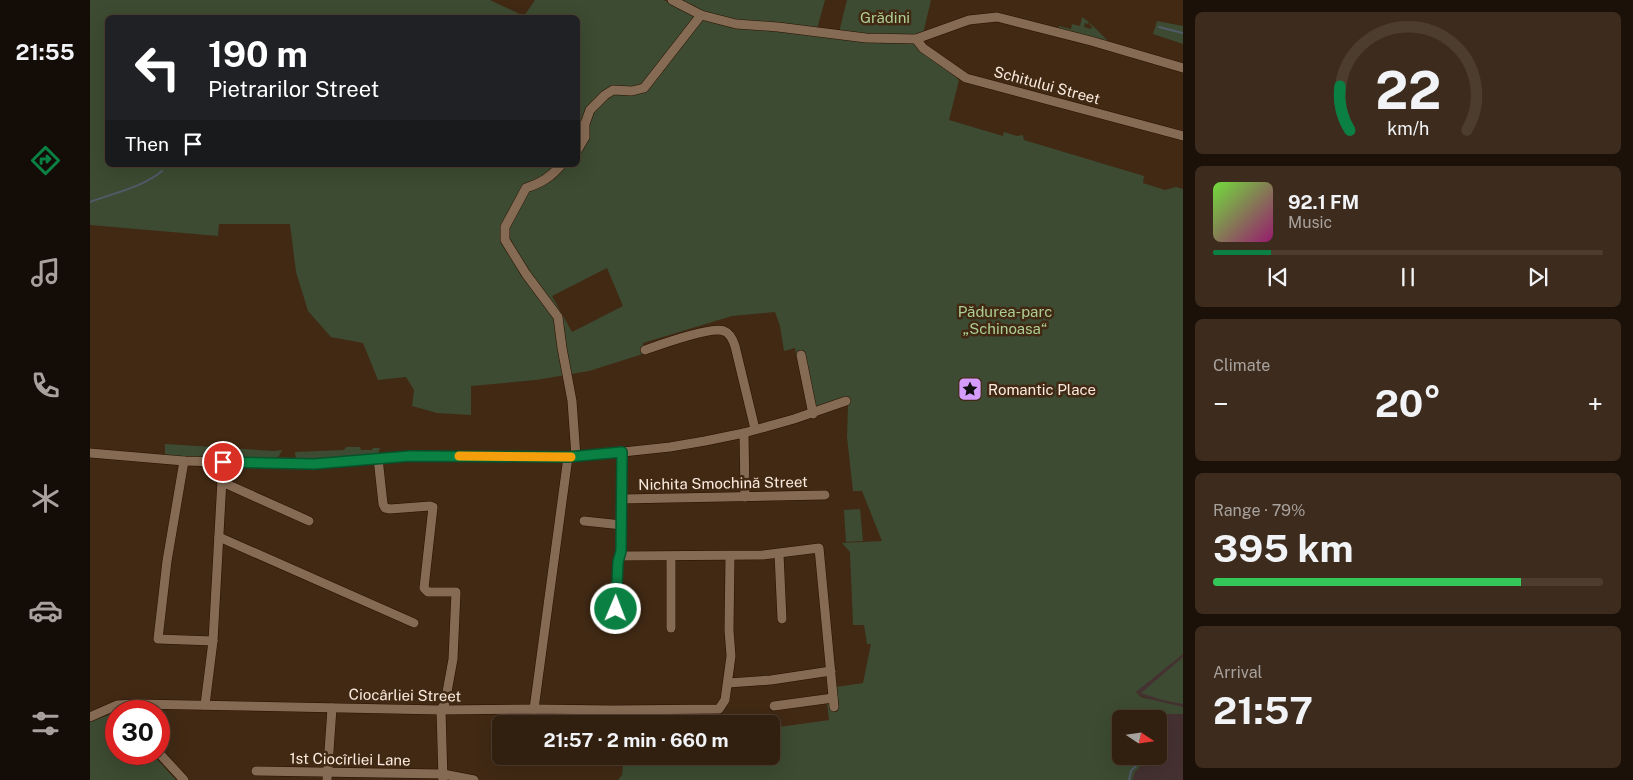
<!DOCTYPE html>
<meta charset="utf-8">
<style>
:root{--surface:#311f0f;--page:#3d2c1d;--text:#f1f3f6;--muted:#a8a29e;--line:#4c3d2f;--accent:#0b8043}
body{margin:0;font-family:"Public Sans",sans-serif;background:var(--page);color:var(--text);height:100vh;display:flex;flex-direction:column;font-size:19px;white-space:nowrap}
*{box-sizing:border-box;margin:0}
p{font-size:16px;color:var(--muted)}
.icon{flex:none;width:28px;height:28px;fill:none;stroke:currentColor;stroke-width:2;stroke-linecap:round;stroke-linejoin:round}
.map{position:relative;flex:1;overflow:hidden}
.drawer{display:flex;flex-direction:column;gap:12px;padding:12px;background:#1b1108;width:450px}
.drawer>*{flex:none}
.guide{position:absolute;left:15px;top:15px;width:475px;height:152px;border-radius:8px;box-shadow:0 5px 20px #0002,0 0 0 1px var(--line);background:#202124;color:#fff;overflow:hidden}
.needle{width:32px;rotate:103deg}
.fabs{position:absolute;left:1022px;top:710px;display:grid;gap:10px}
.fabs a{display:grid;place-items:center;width:55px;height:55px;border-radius:8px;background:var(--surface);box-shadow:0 5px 20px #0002,0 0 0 1px var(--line);font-size:25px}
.speed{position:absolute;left:15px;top:700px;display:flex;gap:10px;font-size:25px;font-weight:700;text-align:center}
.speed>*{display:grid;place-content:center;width:65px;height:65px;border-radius:50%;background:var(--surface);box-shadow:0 5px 20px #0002,0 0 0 1px var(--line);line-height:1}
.speed .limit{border:8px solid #d22;background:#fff;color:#111}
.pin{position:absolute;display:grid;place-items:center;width:42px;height:42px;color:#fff;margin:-21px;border:2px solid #fff;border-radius:50%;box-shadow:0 1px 5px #0007}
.me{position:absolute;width:55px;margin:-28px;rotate:1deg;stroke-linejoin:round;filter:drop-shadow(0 0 4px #0008)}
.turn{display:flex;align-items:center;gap:18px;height:105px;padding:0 20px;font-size:22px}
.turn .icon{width:65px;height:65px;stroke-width:2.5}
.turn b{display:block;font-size:35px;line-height:42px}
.then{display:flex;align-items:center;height:48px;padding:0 20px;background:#0003;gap:10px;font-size:19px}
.big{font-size:38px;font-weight:700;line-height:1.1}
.drawer .widget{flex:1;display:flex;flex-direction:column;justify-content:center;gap:8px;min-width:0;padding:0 18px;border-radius:8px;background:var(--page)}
.drawer .dial{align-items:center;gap:0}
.dial svg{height:130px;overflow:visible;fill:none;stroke:var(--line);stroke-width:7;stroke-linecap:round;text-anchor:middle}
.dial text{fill:var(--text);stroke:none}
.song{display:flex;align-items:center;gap:15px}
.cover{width:60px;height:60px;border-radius:8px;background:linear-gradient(135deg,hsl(100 70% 55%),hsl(320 70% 35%))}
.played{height:5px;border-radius:2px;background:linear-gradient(90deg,var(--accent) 15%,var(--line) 15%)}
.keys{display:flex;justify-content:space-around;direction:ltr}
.heat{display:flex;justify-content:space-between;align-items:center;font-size:28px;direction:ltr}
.charge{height:8px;border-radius:4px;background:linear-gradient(90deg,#34c759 79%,var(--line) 0)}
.trip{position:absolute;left:402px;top:715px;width:288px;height:50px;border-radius:8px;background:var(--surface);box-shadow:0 5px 20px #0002,0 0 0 1px var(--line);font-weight:700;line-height:50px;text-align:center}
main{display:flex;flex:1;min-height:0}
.tab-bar{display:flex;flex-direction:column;width:90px;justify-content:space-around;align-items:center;background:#140c06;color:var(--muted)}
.tab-bar .icon{width:35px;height:35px}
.tab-bar .active{color:var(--accent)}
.tab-bar b{font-size:22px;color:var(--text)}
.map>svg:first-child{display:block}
</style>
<main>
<nav class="tab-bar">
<b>21:55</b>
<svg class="icon active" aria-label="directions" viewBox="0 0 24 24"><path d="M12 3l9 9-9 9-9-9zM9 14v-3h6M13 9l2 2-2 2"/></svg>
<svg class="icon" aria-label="music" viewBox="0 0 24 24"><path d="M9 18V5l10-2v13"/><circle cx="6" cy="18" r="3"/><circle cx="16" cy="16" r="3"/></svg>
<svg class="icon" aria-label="phone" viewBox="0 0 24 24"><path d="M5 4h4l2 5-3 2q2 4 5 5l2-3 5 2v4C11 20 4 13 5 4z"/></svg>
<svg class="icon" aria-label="climate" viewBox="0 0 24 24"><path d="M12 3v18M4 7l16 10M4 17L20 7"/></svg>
<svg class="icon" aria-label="car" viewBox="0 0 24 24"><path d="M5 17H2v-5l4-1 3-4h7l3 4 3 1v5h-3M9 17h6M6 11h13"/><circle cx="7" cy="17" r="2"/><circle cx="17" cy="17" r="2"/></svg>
<svg class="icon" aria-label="filters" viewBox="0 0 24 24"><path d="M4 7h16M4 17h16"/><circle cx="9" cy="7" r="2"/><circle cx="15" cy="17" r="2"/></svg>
</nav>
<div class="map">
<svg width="1093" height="780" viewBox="0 0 1093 780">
<rect width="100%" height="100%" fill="#412914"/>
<path fill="#453131" d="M1093 648V780H1037L1048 756H1069L1071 703 1051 696 1041 687Z"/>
<g fill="#3d4b32" fill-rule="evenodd">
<path d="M0 0H400L434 16 445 0H573L645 27 720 35 822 41 869 80 859 120 913 136 914 132 927 136 933 135 934 140 1054 176 1053 183 1075 190 1086 187 1093 189V654L1046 692 1051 697 1093 707V714H1077L1069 722 1071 723 1070 728H1075L1074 732 1078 733 1069 748V719H1031V756H1060L1045 772 1042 780H528L532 775 534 756H588V766H608L609 757 629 760 630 756H681L682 728 739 720 737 703 746 687 773 683 781 644H777L774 625H763L760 552 752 543 792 541 772 491H763L757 437 758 406 755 397 724 409 713 352 706 354 705 348 694 351 690 326 685 312 642 316 553 343V354L499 371 446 380 381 386V415L347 413 322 406 324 390 316 377 288 380 273 343 241 337 218 311 206 272 200 224H129L128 236 0 225ZM18 18H488V165H18ZM517 268 533 306 482 332 462 296Z"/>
<path d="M589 0H735L727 29 646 20 610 11 605 6Z"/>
<path d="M757 0H841L833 34 800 35 750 32V28Z"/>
<path d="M992 17 999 22 998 24 995 23 994 27 1001 29 1002 26 1000 25V23L1019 42 969 29V26L981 29 982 24 990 26Z"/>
<path d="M1067 21 1093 26V44L1063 34Z"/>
<path d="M75 444 184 451 192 450 189 456 181 461 75 456Z"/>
<path d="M256 447H270L271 450H282L283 448H290L288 454 283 456 218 462 206 460 205 452 254 450Z"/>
<path d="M770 509 773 541 756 542 754 510Z"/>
<path d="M1093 657V704L1072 700 1051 693Z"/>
<path d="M592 712 591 724H538L539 717 545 713Z"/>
<path d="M21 714 26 716V754H62L86 780H0V722Z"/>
</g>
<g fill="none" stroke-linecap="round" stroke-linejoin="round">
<g stroke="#505b6a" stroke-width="2">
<path d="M1069 27 1093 33"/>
<path d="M0 202C24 193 53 187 72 171"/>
<path d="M1039 780 1041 771 1055 756"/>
</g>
<g stroke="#271100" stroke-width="10">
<g id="minor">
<path d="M582 0 611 15 646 24 688 27 776 38 826 39 879 20 907 17 1001 41 1093 68"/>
<path d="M826 39 833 48 876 78 1093 136"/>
<path d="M488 149 495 137V124L500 110 515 95 523 90 542 91 554 88 611 15"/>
<path d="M471 165C461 177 451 183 436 188L415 227V240L436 274 468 317 472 348 482 401 486 457"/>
<path d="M555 350C569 345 622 326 634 331 640 333 643 340 645 346L665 429"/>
<path d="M711 355 723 414"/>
<path d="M654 433 655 497"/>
<path d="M0 453 94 461 224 464 320 456 486 457 580 447 615 441 654 433 704 419 756 401"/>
<path d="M288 458 293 504 295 508 300 509 340 506 343 507 334 588 338 592H366L363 659 355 703 351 710 353 780"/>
<path d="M94 461 77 561 68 639 123 641 133 462"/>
<path d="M132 482 219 521"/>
<path d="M531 499 735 495"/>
<path d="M494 521 532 525"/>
<path d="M129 537 324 623"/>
<path d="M689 554 692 619"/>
<path d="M529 556 673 555 729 548 744 707"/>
<path d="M581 557V628"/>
<path d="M527 609 528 562 531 551 532 452"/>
<path d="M638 683 681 680 741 671"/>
<path d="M115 705 123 641"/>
<path d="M684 706 743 698"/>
<path d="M444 709 478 457"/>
<path d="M0 717 27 705 47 704 351 710 444 709 523 710 629 709 635 700 641 656 639 630 640 556"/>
<path d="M69 753 94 780"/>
<path d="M166 771 353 774 384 780"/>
<path d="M237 780 242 708"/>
</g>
</g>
<use href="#minor" stroke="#866b54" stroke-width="9"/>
</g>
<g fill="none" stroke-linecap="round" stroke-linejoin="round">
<g stroke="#07532c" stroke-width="12">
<path id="route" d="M133 462 224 464 320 456 478 457 532 452 531 551 528 562 526 609"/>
</g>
<use href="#route" stroke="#0b8043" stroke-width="9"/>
<path stroke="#f59e0b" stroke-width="9" d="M369 456 481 457"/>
</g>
<defs>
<g id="sight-square" transform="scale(1.25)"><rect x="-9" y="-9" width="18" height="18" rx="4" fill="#d49cfc" stroke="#412914"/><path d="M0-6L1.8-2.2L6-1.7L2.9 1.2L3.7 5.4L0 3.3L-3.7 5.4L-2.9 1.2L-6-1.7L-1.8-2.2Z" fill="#111"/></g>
</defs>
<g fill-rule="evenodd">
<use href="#sight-square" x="880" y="389"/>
</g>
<g text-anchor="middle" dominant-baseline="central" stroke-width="5" stroke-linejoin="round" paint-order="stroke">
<g font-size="15" fill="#adcf93" stroke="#412914">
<text x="795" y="17">Grădini</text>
<text x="915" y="311">Pădurea-parc<tspan x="915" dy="17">„Schinoasa“</tspan></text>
</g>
<g font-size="15" fill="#faeade" stroke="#412914">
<text transform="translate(957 85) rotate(15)">Schitului Street</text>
<text transform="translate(633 483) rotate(-1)">Nichita Smochină Street</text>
<text transform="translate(315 695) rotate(1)">Ciocârliei Street</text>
<text transform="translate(260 759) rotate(1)">1st Ciocîrliei Lane</text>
</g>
<g font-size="15" fill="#faeade" stroke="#412914" text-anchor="start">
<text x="898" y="389">Romantic Place</text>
</g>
</g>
</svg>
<div class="fabs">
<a><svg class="needle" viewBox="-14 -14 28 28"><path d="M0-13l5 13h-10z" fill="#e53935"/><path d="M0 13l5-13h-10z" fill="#a8a29e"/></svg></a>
</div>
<div class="speed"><div class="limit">30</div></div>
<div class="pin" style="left:133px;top:462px;background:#d93025"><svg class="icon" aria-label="arrive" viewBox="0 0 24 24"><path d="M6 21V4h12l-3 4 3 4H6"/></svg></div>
<svg class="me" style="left:526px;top:609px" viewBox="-20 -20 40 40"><circle r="17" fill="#0b8043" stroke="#fff" stroke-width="3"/><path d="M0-11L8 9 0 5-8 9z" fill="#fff"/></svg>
<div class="trip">21:57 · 2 min · 660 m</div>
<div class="guide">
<div class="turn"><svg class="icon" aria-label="left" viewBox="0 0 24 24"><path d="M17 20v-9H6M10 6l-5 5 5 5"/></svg><div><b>190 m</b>Pietrarilor Street</div></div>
<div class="then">Then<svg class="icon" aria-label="arrive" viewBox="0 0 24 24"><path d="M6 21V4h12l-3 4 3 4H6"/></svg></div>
</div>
</div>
<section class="drawer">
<div class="widget dial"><svg viewBox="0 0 100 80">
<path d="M14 69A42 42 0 1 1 86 69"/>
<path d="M14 69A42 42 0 0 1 8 42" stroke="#0b8043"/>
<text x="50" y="56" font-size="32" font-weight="700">22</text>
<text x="50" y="72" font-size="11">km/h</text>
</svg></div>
<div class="widget">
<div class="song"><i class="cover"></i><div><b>92.1 FM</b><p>Music</p></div></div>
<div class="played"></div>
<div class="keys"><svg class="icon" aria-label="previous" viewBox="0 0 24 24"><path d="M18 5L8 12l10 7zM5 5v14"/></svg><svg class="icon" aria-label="pause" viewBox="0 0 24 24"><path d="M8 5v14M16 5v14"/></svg><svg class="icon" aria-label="next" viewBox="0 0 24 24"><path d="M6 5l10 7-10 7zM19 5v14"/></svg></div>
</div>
<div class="widget"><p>Climate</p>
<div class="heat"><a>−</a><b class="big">20°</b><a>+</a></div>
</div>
<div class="widget"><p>Range · 79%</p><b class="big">395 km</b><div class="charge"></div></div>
<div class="widget"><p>Arrival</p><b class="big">21:57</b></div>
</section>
</main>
